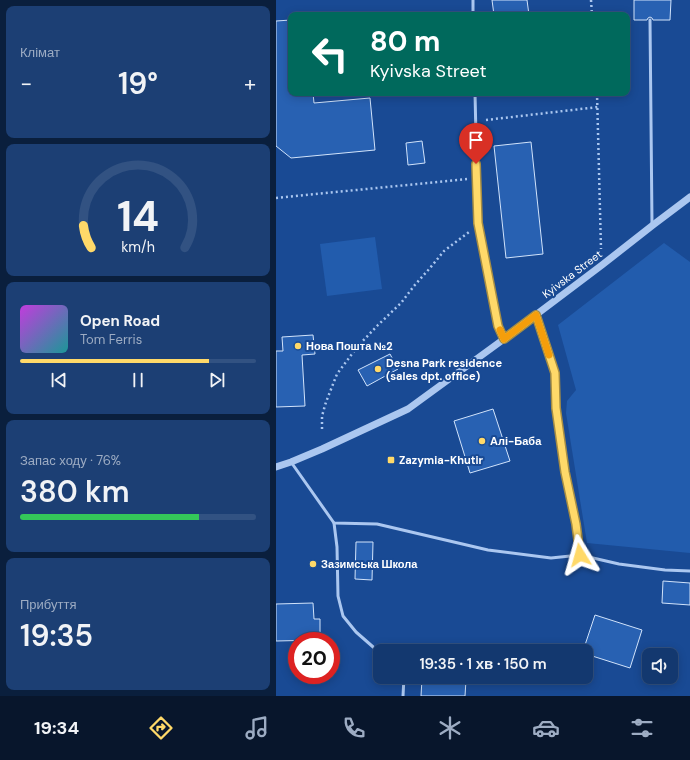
<!DOCTYPE html>
<html lang="uk">
<meta charset="utf-8">
<style>
:root{--surface:#13386f;--page:#1c3f74;--text:#f1f3f6;--muted:#9dacc3;--line:#325282;--accent:#ffd969}
body{margin:0;font-family:"DM Sans",sans-serif;background:var(--page);color:var(--text);height:100vh;display:flex;flex-direction:column;font-size:15px;white-space:nowrap}
*{box-sizing:border-box;margin:0}
p{font-size:13px;color:var(--muted)}
.icon{flex:none;width:22px;height:22px;fill:none;stroke:currentColor;stroke-width:2;stroke-linecap:round;stroke-linejoin:round}
.map{position:relative;flex:1;overflow:hidden}
.side{display:flex;flex-direction:column;gap:6px;padding:6px;background:#0a1f3d;width:276px}
.side>*{flex:none}
.top-card{position:absolute;left:12px;top:12px;width:342px;height:84px;border-radius:8px;box-shadow:0 2px 10px #0003,0 0 0 1px var(--line);background:#00695c;color:#fff;overflow:hidden}
.controls{position:absolute;left:366px;top:648px;display:grid;gap:8px}
.controls a{display:grid;place-items:center;width:36px;height:36px;border-radius:8px;background:var(--surface);box-shadow:0 2px 10px #0003,0 0 0 1px var(--line);font-size:20px}
.speed{position:absolute;left:12px;top:632px;display:flex;gap:8px;font-size:20px;font-weight:700;text-align:center}
.speed>*{display:grid;place-content:center;width:52px;height:52px;border-radius:50%;background:var(--surface);box-shadow:0 2px 10px #0003,0 0 0 1px var(--line);line-height:1}
.speed .limit{border:6px solid #d22;background:#fff;color:#111}
.pin{position:absolute;display:grid;place-items:center;width:34px;height:34px;color:#fff;margin:-41px -17px;border-radius:50% 50% 50% 0;rotate:-45deg;box-shadow:0 0 4px #0007}
.pin .icon{rotate:45deg}
.me{position:absolute;width:44px;margin:-22px;rotate:352deg;stroke-linejoin:round;filter:drop-shadow(0 0 3px #0008)}
.turn{display:flex;align-items:center;gap:14px;height:84px;padding:0 16px;font-size:18px}
.turn .icon{width:52px;height:52px;stroke-width:2.5}
.turn b{display:block;font-size:28px;line-height:34px}
.big{font-size:30px;font-weight:600;line-height:1.1}
.side .tile{flex:1;display:flex;flex-direction:column;justify-content:center;gap:6px;min-width:0;padding:0 14px;border-radius:8px;background:var(--page)}
.side .dial{align-items:center;gap:0}
.dial svg{height:104px;overflow:visible;fill:none;stroke:var(--line);stroke-width:7;stroke-linecap:round;text-anchor:middle}
.dial text{fill:var(--text);stroke:none}
.song{display:flex;align-items:center;gap:12px}
.cover{width:48px;height:48px;border-radius:6px;background:linear-gradient(135deg,hsl(290 70% 55%),hsl(180 70% 35%))}
.played{height:4px;border-radius:2px;background:linear-gradient(90deg,var(--accent) 80%,var(--line) 80%)}
.keys{display:flex;justify-content:space-around;direction:ltr}
.heat{display:flex;justify-content:space-between;align-items:center;font-size:22px;direction:ltr}
.charge{height:6px;border-radius:3px;background:linear-gradient(90deg,#34c759 76%,var(--line) 0)}
.trip{position:absolute;left:97px;top:644px;width:220px;height:40px;border-radius:8px;background:var(--surface);box-shadow:0 2px 10px #0003,0 0 0 1px var(--line);font-weight:600;line-height:40px;text-align:center}
.tabs{display:flex;height:64px;justify-content:space-around;align-items:center;background:#08162c;color:var(--muted)}
.tabs .icon{width:28px;height:28px}
.tabs .current{color:var(--accent)}
.tabs b{font-size:18px;color:var(--text)}
main{display:flex;flex:1;min-height:0}
.map>svg:first-child{display:block}
</style>
<main>
<section class="side">
<div class="tile"><p>Клімат</p>
<div class="heat"><a>−</a><b class="big">19°</b><a>+</a></div>
</div>
<div class="tile dial"><svg viewBox="0 0 100 80">
<path d="M14 69A42 42 0 1 1 86 69"/>
<path d="M14 69A42 42 0 0 1 8 52" stroke="#ffd969"/>
<text x="50" y="56" font-size="32" font-weight="700">14</text>
<text x="50" y="72" font-size="11">km/h</text>
</svg></div>
<div class="tile">
<div class="song"><i class="cover"></i><div><b>Open Road</b><p>Tom Ferris</p></div></div>
<div class="played"></div>
<div class="keys"><svg class="icon" aria-label="previous" viewBox="0 0 24 24"><path d="M18 5L8 12l10 7zM5 5v14"/></svg><svg class="icon" aria-label="pause" viewBox="0 0 24 24"><path d="M8 5v14M16 5v14"/></svg><svg class="icon" aria-label="next" viewBox="0 0 24 24"><path d="M6 5l10 7-10 7zM19 5v14"/></svg></div>
</div>
<div class="tile"><p>Запас ходу · 76%</p><b class="big">380 km</b><div class="charge"></div></div>
<div class="tile"><p>Прибуття</p><b class="big">19:35</b></div>
</section>
<div class="map">
<svg width="414" height="696" viewBox="0 0 414 696">
<rect width="100%" height="100%" fill="#194a94"/>
<g fill="#225cad">
<path d="M99 237 106 289 51 296 44 244Z"/>
<path d="M388 243 414 262V553L311 543 290 413 291 401 300 390 282 325Z"/>
</g>
<g fill="#2861b2" stroke="#d1e3fb">
<path d="M216 0H251L253 15H218Z"/>
<path d="M358 0H395L394 20H377L376 18 374 17 372 18 371 20H358Z"/>
<path d="M15 20V93H37L38 103 94 98 99 150 15 158 0 146V21Z"/>
<path d="M146 141 149 163 132 165 130 143Z"/>
<path d="M255 142 267 254 230 258 218 146Z"/>
<path d="M37 335 39 354 26 355 29 406 0 407V351H7L6 337Z"/>
<path d="M114 354 122 369 91 386 82 370Z"/>
<path d="M217 409 234 461 194 473 178 421Z"/>
<path d="M80 542H97L96 580 79 579Z"/>
<path d="M387 581 414 583V605L386 603Z"/>
<path d="M37 603 38 619H44V640L0 641V604Z"/>
<path d="M319 615 366 630 354 668 310 654V651H307Z"/>
<path d="M162 678V680H190L189 696H145L146 679Z"/>
</g>
<g fill="none" stroke-linecap="round" stroke-linejoin="round">
<g stroke="#abc7f0" stroke-width="2.5" stroke-dasharray="2 3" stroke-linecap="butt">
<path d="M315 0 316 15"/>
<path d="M321 93 325 249"/>
<path d="M210 120 322 107"/>
<path d="M0 198 191 179"/>
<path d="M46 429V416L50 402 61 374 82 346 102 325 125 303 138 286 154 268 168 251 193 232"/>
</g>
<g stroke="#abc7f0" stroke-width="3">
<path d="M197 0V15"/>
<path d="M374 20 376 224"/>
<path d="M199 93 202 223 222 326 228 338"/>
<path d="M260 316 279 373 280 408 289 472 300 524 304 555"/>
<path d="M15 462 58 523 101 524 212 550 275 558 304 555 343 564 389 570 414 571"/>
<path d="M58 523 61 547 62 596 67 616 80 632 104 653"/>
<path d="M127 696 128 677"/>
</g>
<path stroke="#abc7f0" stroke-width="7" d="M0 467 15 462 46 449 132 409 228 339 326 265 377 225 414 197"/>
</g>
<g fill="none" stroke-linecap="round" stroke-linejoin="round">
<g stroke="#a68d44" stroke-width="10">
<path id="route" d="M200 164 202 223 222 326 228 339 260 315 279 373 280 408 289 472 300 524 304 555"/>
</g>
<use href="#route" stroke="#ffd969" stroke-width="7"/>
<path stroke="#f59e0b" stroke-width="7" d="M224 330 228 339 260 315 273 355"/>
</g>
<g fill="#ffd969" stroke="#194a94" stroke-width="1.5">
<circle cx="22" cy="346" r="4"/>
<circle cx="102" cy="369" r="4"/>
<circle cx="206" cy="441" r="4"/>
<rect x="111" y="456" width="8" height="8" rx="2"/>
<circle cx="37" cy="564" r="4"/>
</g>
<g text-anchor="middle" dominant-baseline="central" stroke-width="4" stroke-linejoin="round" paint-order="stroke">
<g font-size="11" fill="#fff" stroke="#194a94">
<text transform="translate(296 274) rotate(-37)">Kyivska Street</text>
</g>
<g font-size="11" font-weight="bold" fill="#fff" stroke="#194a94" text-anchor="start">
<text x="30" y="346">Нова Пошта №2</text>
<text x="110" y="363">Desna Park residence<tspan x="110" dy="13">(sales dpt. office)</tspan></text>
<text x="214" y="441">Алі-Баба</text>
<text x="123" y="460">Zazymia-Khutir</text>
<text x="45" y="564">Зазимська Школа</text>
</g>
</g>
</svg>
<div class="controls">
<a><svg class="icon" aria-label="sound" viewBox="0 0 24 24"><path d="M4 9h4l5-4v14l-5-4H4zM17 9q2 3 0 6"/></svg></a>
</div>
<div class="speed"><div class="limit">20</div></div>
<div class="pin" style="left:200px;top:164px;background:#d93025"><svg class="icon" aria-label="arrive" viewBox="0 0 24 24"><path d="M6 21V4h12l-3 4 3 4H6"/></svg></div>
<svg class="me" style="left:304px;top:555px" viewBox="-20 -20 40 40"><path d="M0-17L14 15 0 8-14 15z" fill="#ffd969" stroke="#fff" stroke-width="4"/></svg>
<div class="trip">19:35 · 1 хв · 150 m</div>
<div class="top-card">
<div class="turn"><svg class="icon" aria-label="left" viewBox="0 0 24 24"><path d="M17 20v-9H6M10 6l-5 5 5 5"/></svg><div><b>80 m</b>Kyivska Street</div></div>
</div>
</div>
</main>
<nav class="tabs">
<b>19:34</b>
<svg class="icon current" aria-label="directions" viewBox="0 0 24 24"><path d="M12 3l9 9-9 9-9-9zM9 14v-3h6M13 9l2 2-2 2"/></svg>
<svg class="icon" aria-label="music" viewBox="0 0 24 24"><path d="M9 18V5l10-2v13"/><circle cx="6" cy="18" r="3"/><circle cx="16" cy="16" r="3"/></svg>
<svg class="icon" aria-label="phone" viewBox="0 0 24 24"><path d="M5 4h4l2 5-3 2q2 4 5 5l2-3 5 2v4C11 20 4 13 5 4z"/></svg>
<svg class="icon" aria-label="climate" viewBox="0 0 24 24"><path d="M12 3v18M4 7l16 10M4 17L20 7"/></svg>
<svg class="icon" aria-label="car" viewBox="0 0 24 24"><path d="M5 17H2v-5l4-1 3-4h7l3 4 3 1v5h-3M9 17h6M6 11h13"/><circle cx="7" cy="17" r="2"/><circle cx="17" cy="17" r="2"/></svg>
<svg class="icon" aria-label="filters" viewBox="0 0 24 24"><path d="M4 7h16M4 17h16"/><circle cx="9" cy="7" r="2"/><circle cx="15" cy="17" r="2"/></svg>
</nav>
